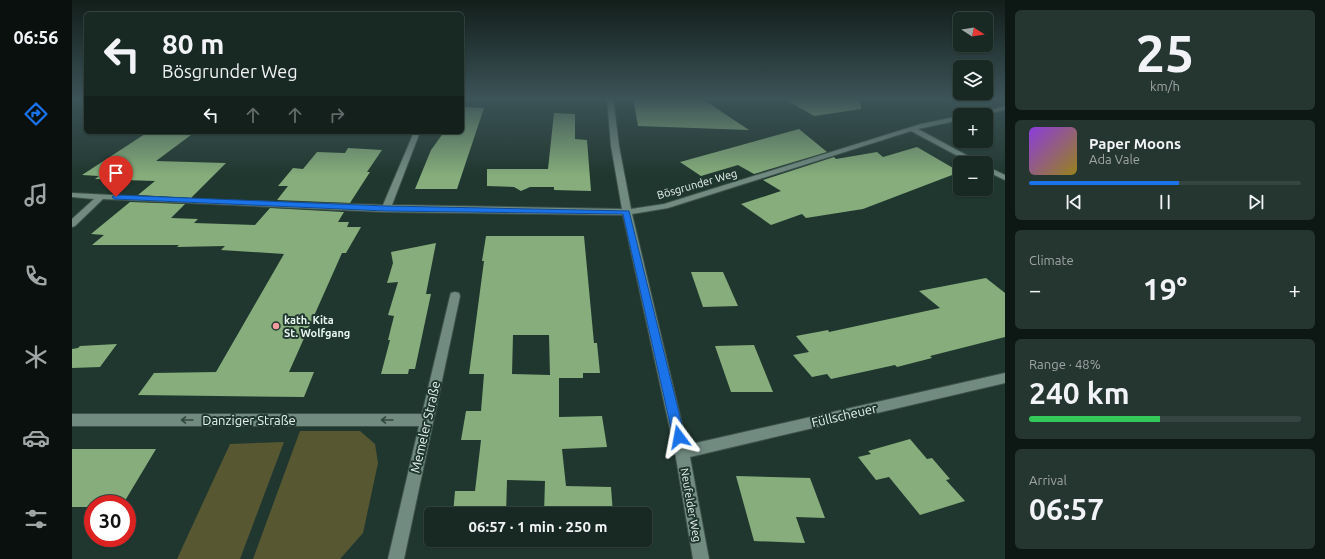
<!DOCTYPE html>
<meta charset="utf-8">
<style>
:root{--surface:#182923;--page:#253530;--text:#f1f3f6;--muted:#9fa6a6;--line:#364541;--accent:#1a73e8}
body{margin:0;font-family:Ubuntu,sans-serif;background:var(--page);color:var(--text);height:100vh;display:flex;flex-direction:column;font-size:15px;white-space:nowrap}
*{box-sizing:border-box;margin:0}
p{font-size:13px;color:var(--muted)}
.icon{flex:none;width:22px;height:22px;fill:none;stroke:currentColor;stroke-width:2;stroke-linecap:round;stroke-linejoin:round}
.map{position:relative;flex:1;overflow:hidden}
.details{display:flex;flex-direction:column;gap:10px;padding:10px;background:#0d1713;width:320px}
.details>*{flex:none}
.top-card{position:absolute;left:12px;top:12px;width:380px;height:122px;border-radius:6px;box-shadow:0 1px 3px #0004,0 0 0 1px var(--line);background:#182923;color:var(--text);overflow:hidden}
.needle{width:26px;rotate:102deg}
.controls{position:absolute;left:881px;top:12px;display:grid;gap:8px}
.controls a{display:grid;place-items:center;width:40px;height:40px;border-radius:6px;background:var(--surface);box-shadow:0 1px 3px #0004,0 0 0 1px var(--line);font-size:20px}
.speed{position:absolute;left:12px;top:495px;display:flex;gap:8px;font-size:20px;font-weight:700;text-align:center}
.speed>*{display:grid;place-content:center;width:52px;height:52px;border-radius:50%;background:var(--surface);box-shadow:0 1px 3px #0004,0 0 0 1px var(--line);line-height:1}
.speed .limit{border:6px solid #d22;background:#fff;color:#111}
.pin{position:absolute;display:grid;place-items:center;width:34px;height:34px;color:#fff;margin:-41px -17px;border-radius:50% 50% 50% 0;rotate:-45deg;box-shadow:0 0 4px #0007}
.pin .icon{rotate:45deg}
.me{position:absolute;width:44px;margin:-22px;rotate:347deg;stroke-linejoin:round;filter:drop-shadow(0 0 3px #0008)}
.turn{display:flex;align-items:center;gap:14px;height:84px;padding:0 12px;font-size:18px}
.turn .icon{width:52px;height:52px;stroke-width:2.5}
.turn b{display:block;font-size:28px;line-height:34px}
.lanes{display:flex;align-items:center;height:38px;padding:0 12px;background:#0003;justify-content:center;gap:20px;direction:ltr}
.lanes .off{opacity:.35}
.big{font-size:30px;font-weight:700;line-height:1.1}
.details .card{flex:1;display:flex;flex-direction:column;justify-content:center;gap:6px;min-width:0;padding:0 14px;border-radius:6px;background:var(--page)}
.details .dial{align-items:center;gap:0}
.dial b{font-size:52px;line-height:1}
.song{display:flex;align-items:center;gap:12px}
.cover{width:48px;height:48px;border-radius:6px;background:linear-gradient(135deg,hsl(270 70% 55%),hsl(50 70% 35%))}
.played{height:4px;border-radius:2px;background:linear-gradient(90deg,var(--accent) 55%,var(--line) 55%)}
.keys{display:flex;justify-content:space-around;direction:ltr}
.heat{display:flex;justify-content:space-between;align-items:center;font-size:22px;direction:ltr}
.charge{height:6px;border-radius:3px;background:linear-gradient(90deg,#34c759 48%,var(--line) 0)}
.trip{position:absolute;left:352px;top:507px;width:228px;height:40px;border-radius:6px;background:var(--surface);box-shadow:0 1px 3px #0004,0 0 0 1px var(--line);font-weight:700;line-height:40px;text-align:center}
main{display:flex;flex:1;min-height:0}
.dock{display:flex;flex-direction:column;width:72px;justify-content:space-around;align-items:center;background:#0a100e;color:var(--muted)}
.dock .icon{width:28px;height:28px}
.dock .current{color:var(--accent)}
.dock b{font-size:18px;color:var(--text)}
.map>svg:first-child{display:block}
</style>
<main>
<nav class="dock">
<b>06:56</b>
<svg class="icon current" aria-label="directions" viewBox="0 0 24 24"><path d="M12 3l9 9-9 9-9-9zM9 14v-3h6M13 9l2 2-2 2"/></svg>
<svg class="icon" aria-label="music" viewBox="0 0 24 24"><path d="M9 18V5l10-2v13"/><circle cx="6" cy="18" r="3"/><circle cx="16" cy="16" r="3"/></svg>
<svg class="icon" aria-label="phone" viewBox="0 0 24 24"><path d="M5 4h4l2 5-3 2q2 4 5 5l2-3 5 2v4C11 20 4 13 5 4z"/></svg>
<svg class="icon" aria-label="climate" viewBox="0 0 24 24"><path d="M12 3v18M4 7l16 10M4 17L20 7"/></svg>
<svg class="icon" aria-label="car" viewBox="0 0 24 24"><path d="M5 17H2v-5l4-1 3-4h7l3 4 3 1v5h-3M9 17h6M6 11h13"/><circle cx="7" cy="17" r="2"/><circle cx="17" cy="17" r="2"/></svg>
<svg class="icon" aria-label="filters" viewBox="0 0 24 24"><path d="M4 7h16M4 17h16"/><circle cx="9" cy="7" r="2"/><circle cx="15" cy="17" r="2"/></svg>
</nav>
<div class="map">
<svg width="933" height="559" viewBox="0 0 933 559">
<rect width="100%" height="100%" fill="#20372f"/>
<g fill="#575731">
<path d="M228 431H288L303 444 306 463 291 533 268 559H181Z"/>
<path d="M212 442 168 559H105L158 444Z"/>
</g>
<g fill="#86ad7b" fill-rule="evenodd">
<path d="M561 98H629L677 130 566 126Z"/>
<path d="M711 98H788L789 109 742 116Z"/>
<path d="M390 107 412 108 385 189H343L359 150 372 132 390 133Z"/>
<path d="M482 113 503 114V139L515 140 519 191 482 190V187H458L449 191 442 187 415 186V169H476Z"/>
<path d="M727 129 755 152 682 174 666 165 629 176 608 162Z"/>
<path d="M76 132H123L84 161 154 163 119 198 66 195 83 181 23 179 27 176 10 175Z"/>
<path d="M845 147 888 172 791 209 734 218 730 214 699 225 669 204 709 191 691 180 762 157 764 159 805 152 811 157Z"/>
<path d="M276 148 310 150 295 172H298L278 203 205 200 216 186H206L221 168 231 169 245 152 273 153Z"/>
<path d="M58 202 113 204 99 218 126 219 122 223 183 225 198 208 272 212 266 222H277L275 227H289L274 253H270L217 372H242L232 397 66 395 82 373 144 372 212 254 149 250 153 246 105 247 107 245H20L32 235 19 234Z"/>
<path d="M414 236H512L522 343H525L528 373H511V378H487V417L530 416 535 447 490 449 494 486 539 487 541 514H472L473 481 435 480 434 514H381L383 491H403L409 440H389L394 411H409L412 374H397L412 261H410ZM441 335H477L478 375 440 374Z"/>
<path d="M364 243 354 294H359L343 369H337L336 374H309L318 340H316L322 316 316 315 326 282 315 283 321 263 319 252Z"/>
<path d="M619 272H651L666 306 631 307Z"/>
<path d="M914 278 933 293V337L858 356 860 358 825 367 823 365 759 379 755 374 740 377 721 355 737 352 724 336 756 330 757 332 868 308 847 291Z"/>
<path d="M45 344 28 367 0 368V349L6 348 8 346Z"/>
<path d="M682 345 701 392H659L643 346Z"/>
<path d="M838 439 855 459 860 458 878 479 874 480 893 501 848 515 817 477 804 480 786 457 799 454 796 451Z"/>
<path d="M0 449H84L51 504H21V507H0Z"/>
<path d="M664 476 738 478 753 518 724 517 733 543 682 541Z"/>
</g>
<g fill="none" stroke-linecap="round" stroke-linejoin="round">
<g stroke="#3d524b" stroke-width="2">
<g id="minor">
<path d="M535 98H541L547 146 559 209 592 204 849 124 888 116V120L846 129 909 163H899L839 131 596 208 560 214 615 445 933 373V383L618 457 637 559H621L603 452 551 215 314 212 31 199 3 226 0 227V219L22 199 0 197V193L139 200 311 205 342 132H348L320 205 550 209 539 146Z"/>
<path d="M933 106V110L910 115H899Z"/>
<path d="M914 166 933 175V180L914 171Z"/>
<path d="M383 292 387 293 388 296 332 559H316L347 426H0V414H350L378 296 379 293Z"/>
</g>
</g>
<use href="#minor" fill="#718b81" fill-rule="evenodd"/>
</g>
<defs><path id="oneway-shaft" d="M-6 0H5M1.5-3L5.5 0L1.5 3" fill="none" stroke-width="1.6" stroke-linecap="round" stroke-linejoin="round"/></defs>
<g stroke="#30483f">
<use href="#oneway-shaft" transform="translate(115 420) rotate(-180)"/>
<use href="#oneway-shaft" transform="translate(315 420) rotate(-180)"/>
</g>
<linearGradient id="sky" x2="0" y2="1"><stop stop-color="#121e1a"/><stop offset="0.56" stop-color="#3c5358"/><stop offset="1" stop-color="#3c5358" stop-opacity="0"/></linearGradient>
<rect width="933" height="176" fill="url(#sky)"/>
<path fill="#1a73e8" stroke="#114b97" d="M44 195 314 206 557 211 613 437 611 441 607 443 602 441 601 437 551 214 314 211 42 199 40 197Z"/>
<circle fill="#f59b9c" stroke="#20372f" stroke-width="1.5" cx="204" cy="326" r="4"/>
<g text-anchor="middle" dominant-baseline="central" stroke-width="4" stroke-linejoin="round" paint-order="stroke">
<g font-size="11" fill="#e7f5ef" stroke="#20372f">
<text transform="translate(625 184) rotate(-16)">Bösgrunder Weg</text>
<text transform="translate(619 505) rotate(80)">Neufelder Weg</text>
</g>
<g font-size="11" font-weight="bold" fill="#e7f5ef" stroke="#20372f" text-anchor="start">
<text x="212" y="320">kath. Kita<tspan x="212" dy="13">St. Wolfgang</tspan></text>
</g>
<g font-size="13" fill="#e7f5ef" stroke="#20372f">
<text transform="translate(772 415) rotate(-13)">Füllscheuer</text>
<text x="177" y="420">Danziger Straße</text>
<text transform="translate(353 427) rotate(-77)">Memeler Straße</text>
</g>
</g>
</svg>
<div class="controls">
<a><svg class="needle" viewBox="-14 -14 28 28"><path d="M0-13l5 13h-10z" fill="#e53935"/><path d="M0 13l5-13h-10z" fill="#9fa6a6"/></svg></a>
<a><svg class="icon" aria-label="layers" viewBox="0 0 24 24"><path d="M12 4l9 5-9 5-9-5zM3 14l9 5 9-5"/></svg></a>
<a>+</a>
<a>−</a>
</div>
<div class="speed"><div class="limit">30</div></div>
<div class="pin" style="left:44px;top:197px;background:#d93025"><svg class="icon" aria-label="arrive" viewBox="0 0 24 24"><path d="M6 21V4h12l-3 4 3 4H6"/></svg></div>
<svg class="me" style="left:607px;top:437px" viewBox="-20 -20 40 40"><path d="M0-17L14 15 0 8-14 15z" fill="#1a73e8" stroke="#fff" stroke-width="4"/></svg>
<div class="trip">06:57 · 1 min · 250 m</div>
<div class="top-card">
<div class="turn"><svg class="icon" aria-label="left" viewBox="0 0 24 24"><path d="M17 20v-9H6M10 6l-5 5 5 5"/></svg><div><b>80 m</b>Bösgrunder Weg</div></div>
<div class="lanes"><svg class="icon" aria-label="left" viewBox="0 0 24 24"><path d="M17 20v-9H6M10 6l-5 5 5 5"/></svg><svg class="icon off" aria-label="ahead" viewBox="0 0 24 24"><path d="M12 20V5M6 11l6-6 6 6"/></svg><svg class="icon off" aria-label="ahead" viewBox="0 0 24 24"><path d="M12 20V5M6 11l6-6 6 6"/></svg><svg class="icon off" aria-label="right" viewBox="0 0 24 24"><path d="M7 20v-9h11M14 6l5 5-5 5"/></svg></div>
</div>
</div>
<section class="details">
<div class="card dial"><b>25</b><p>km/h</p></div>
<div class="card">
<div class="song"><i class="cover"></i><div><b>Paper Moons</b><p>Ada Vale</p></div></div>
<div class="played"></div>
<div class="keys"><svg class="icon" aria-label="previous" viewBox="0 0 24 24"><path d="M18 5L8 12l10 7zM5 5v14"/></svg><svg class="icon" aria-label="pause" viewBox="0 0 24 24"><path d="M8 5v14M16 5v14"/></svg><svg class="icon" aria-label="next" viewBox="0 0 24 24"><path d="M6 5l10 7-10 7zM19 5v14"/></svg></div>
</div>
<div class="card"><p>Climate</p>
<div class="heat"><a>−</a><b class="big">19°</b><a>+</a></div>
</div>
<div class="card"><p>Range · 48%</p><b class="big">240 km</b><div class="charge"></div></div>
<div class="card"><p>Arrival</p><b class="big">06:57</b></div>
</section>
</main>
